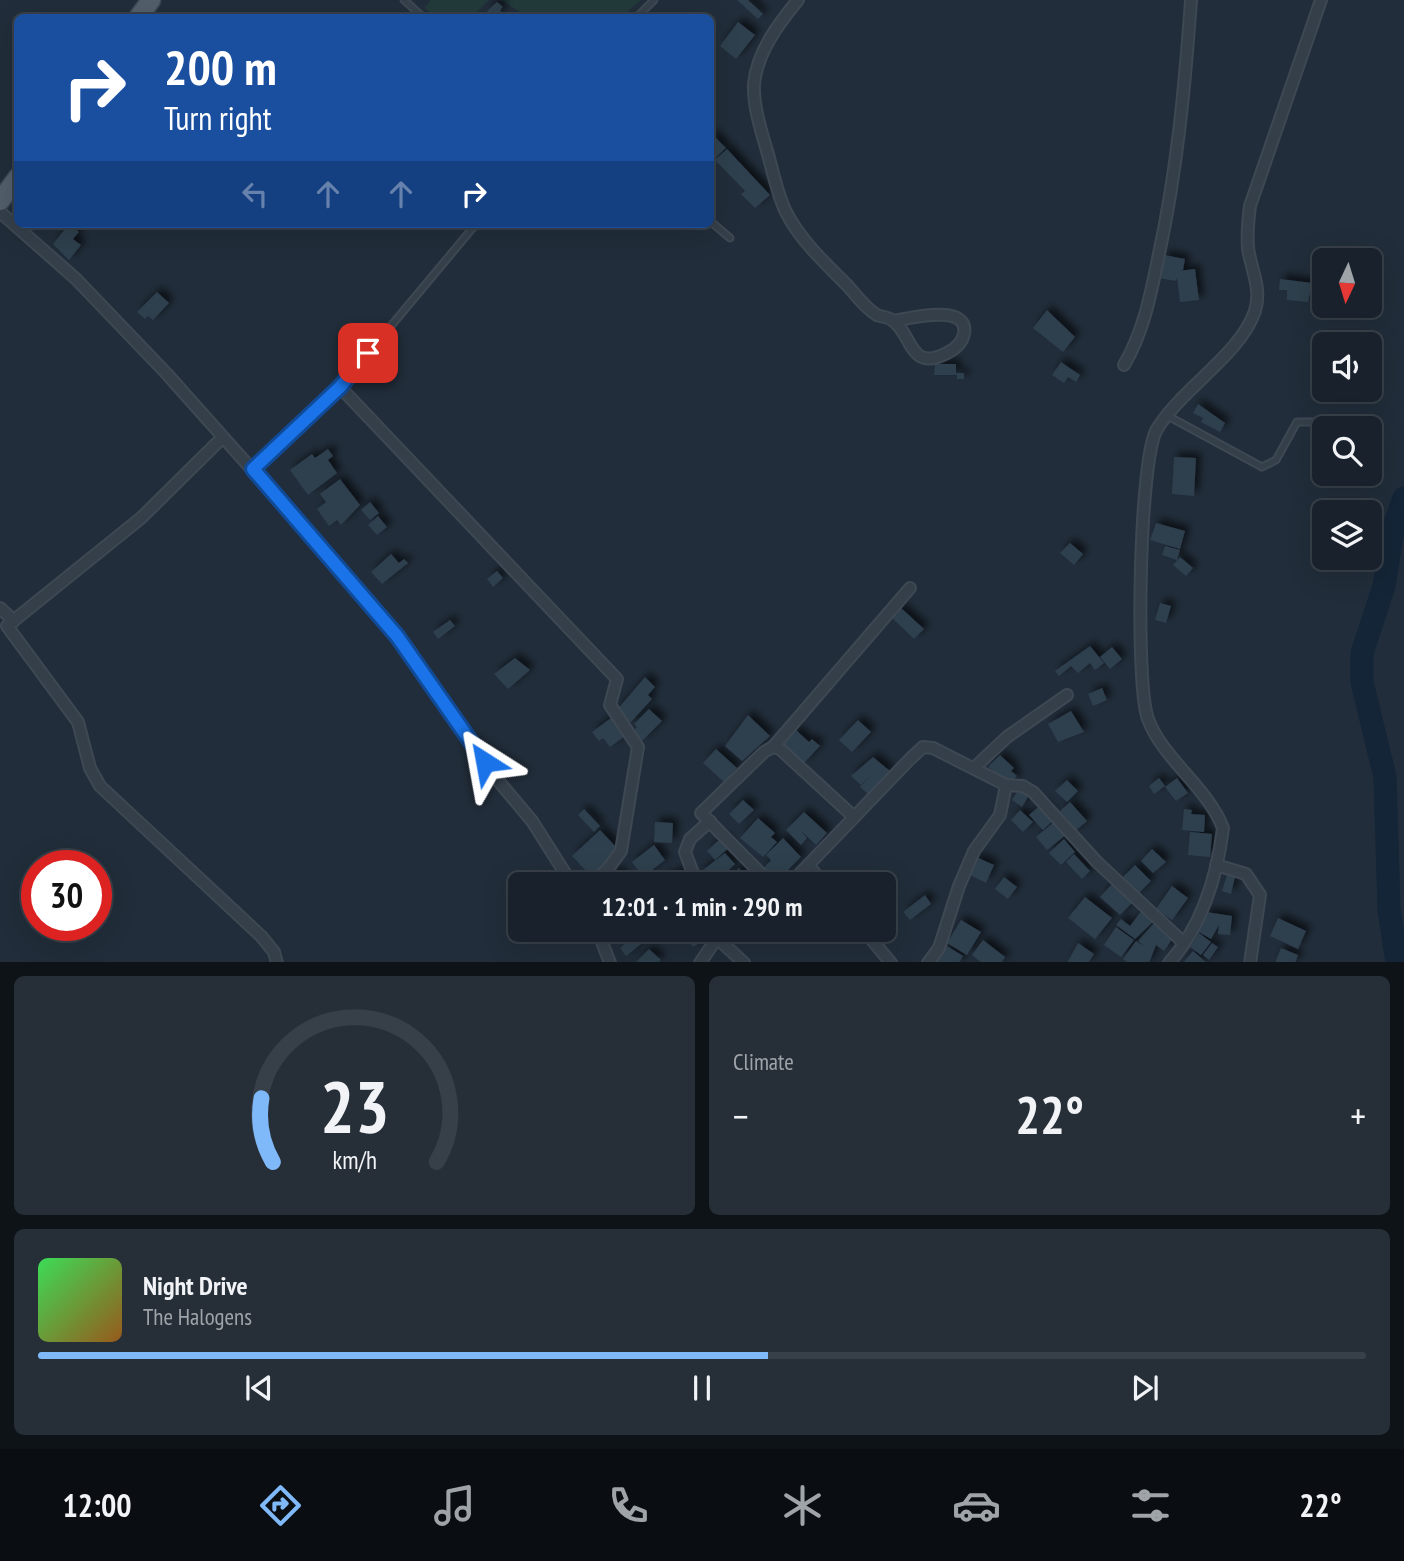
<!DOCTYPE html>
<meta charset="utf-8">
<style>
:root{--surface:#19222c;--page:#262f38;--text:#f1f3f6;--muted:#9fa4a9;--line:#373f48;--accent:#80b9fa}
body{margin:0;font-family:"PT Sans Narrow",sans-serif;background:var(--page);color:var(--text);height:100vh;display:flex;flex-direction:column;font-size:26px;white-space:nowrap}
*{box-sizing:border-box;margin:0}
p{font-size:23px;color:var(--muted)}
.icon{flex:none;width:38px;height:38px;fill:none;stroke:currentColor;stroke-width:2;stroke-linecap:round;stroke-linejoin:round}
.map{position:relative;height:962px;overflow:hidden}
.sheet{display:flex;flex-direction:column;gap:14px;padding:14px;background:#0e1318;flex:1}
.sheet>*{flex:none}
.top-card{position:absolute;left:14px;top:14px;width:700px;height:214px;border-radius:10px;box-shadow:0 7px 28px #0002,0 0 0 2px var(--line);background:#1a4fa0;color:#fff;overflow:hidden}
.needle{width:46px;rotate:184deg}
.buttons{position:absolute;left:1312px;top:248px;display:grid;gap:14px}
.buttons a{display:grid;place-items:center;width:70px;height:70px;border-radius:10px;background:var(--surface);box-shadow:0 7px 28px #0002,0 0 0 2px var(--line);font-size:35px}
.speed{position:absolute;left:21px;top:850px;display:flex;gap:14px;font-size:35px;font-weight:700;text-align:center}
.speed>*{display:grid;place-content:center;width:91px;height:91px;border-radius:50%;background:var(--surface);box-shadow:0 7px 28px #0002,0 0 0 2px var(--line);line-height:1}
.speed .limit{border:10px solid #d22;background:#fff;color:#111}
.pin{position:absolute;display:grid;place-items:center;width:60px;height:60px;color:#fff;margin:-30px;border-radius:14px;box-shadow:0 4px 10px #0006}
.me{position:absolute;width:77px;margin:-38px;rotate:326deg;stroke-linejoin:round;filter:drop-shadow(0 0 5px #0008)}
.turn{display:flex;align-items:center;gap:24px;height:147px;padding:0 35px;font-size:32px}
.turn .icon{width:91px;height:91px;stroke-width:2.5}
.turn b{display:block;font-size:49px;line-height:60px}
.lanes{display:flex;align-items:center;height:66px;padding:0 35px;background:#0003;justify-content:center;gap:35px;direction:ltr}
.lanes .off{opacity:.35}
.big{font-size:52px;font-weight:700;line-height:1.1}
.sheet .card{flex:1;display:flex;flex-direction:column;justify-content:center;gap:10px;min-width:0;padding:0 24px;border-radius:10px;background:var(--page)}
.sheet .dial{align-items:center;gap:0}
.dial svg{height:182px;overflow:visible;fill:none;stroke:var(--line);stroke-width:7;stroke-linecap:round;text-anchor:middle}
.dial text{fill:var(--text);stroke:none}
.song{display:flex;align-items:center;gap:21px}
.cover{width:84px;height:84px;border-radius:10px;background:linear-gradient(135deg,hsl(130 70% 55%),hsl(30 70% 35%))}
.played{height:7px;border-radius:4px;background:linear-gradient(90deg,var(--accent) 55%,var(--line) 55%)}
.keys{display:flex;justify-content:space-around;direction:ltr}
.heat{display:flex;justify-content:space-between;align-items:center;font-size:38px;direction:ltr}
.sheet .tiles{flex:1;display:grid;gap:14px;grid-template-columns:1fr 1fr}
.card:last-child{grid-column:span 2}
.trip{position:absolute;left:508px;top:872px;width:388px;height:70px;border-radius:10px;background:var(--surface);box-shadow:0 7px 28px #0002,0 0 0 2px var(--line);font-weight:700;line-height:70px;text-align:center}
.tab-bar{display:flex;height:112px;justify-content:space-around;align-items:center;background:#0a0e12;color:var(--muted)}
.tab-bar .icon{width:49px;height:49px}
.tab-bar .on{color:var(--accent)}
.tab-bar b{font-size:32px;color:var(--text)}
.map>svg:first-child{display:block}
</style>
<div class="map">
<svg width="1404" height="963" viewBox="0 0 1404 963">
<defs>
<filter id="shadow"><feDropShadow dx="5" dy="-5" stdDeviation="3.5" flood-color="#0009"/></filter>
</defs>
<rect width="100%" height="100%" fill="#212d3a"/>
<g fill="#233a3b">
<path d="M431 0H489L471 18 437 17 424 8Z"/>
<path d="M501 0H641L622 17H528Z"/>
</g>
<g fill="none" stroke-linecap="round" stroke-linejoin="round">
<path stroke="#142537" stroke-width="23" d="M1397 963 1389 909 1385 777 1362 682V653L1384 586 1393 529 1404 498"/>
</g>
<g fill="#2f3f4e" filter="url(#shadow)">
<path d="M737 0H748L763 14 758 19Z"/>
<path d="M497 2 503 7 500 10 502 13 493 18 487 11Z"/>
<path d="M738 22 755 35 736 59 720 46Z"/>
<path d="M710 132 726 148 715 158 710 153Z"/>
<path d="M727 149 770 195 755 208 741 194 745 191 715 160Z"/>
<path d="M69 224 79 232 73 239 81 245 69 260 53 244Z"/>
<path d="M1164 255 1185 259 1183 270 1178 271 1195 269 1199 300 1180 302 1177 277 1176 281 1159 278Z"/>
<path d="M1280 279 1312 283 1308 302 1287 300V290H1279Z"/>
<path d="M157 292 169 303 153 320 148 316 145 319 137 312Z"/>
<path d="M1047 310 1075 337 1063 352 1033 328Z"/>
<path d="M1061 362 1080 375 1076 382 1068 377 1064 383 1052 375Z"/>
<path d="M935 364H956V373H964V379H957V375H934Z"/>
<path d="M1198 404 1225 423 1220 432 1201 422 1203 418 1193 413Z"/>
<path d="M328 449 333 456 328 460 337 473 308 495 290 470 312 454 315 458Z"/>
<path d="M1174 457 1196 458 1194 496 1172 494Z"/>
<path d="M340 479 360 505 341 525 337 520 329 526 317 509 326 502 320 494Z"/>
<path d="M370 502 379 513 370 520 361 510Z"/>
<path d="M378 516 387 527 377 535 368 525Z"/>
<path d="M1156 523 1185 531 1180 549 1150 540Z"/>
<path d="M1070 543 1083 554 1074 565 1060 553Z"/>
<path d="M1165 546 1180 550 1177 560 1162 555Z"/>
<path d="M391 554 399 563 404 559 408 563 382 584 371 572Z"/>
<path d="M1180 557 1193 568 1186 576 1173 565Z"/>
<path d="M497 571 503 578 493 587 487 579Z"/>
<path d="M1160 603 1171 606 1166 623 1155 620Z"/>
<path d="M900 607 924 629 914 639 891 617Z"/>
<path d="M450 620 455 626 438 639 433 632Z"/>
<path d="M1090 646 1104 663 1095 670 1090 663 1078 673 1071 666 1059 676 1055 671Z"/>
<path d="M1112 647 1122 659 1110 669 1100 657Z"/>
<path d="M515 658 530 670 508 689 494 674Z"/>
<path d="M645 677 655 687 648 695 652 699 629 724 616 711Z"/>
<path d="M1102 688 1107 700 1093 706 1088 694Z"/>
<path d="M649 709 662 721 642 741 633 732 637 727 634 724Z"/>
<path d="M1071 711 1084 732 1058 742 1048 724Z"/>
<path d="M748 715 770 736 742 761 725 746Z"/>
<path d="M611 718 625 736 610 747 603 738 599 741 592 732Z"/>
<path d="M858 720 871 732 852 752 839 740Z"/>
<path d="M796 730 809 742 812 739 820 746 803 764 783 744Z"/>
<path d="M716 749 737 768 724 782 703 763Z"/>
<path d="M1000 755 1014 768 1011 771 1017 776 1010 784 988 767Z"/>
<path d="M873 757 890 771 868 794 860 787 872 774 861 785 851 776Z"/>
<path d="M1159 778 1165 786 1154 794 1149 786Z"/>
<path d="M1177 778 1188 793 1176 801 1165 787Z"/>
<path d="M1067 780 1078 791 1067 802 1055 791Z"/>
<path d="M1019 789 1029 795 1022 807 1012 800Z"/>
<path d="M743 800 754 810 739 824 729 814Z"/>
<path d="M1070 802 1087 821 1073 833 1065 824 1069 821 1060 811Z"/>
<path d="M1042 804 1055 819 1043 830 1029 815Z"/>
<path d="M584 809 600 826 594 832 578 815Z"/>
<path d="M1184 809 1192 810 1191 814 1205 815 1204 832 1182 830Z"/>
<path d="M1020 810 1033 822 1023 832 1011 820Z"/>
<path d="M804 812 827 833 816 845 800 830 807 838 801 845 786 830Z"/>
<path d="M758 818 775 833 771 837 777 842 763 857 740 838Z"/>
<path d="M1055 821 1067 834 1047 850 1036 837Z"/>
<path d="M655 822 673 823 672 843 654 842Z"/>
<path d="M600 830 619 850 591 876 572 856Z"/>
<path d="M1190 832 1212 834 1210 857 1188 855Z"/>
<path d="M722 837 731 846 715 860 707 851Z"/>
<path d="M783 838 801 857 775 883 762 870 771 860 766 855Z"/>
<path d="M1064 839 1075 852 1061 865 1049 853Z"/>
<path d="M654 845 665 860 643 877 632 862Z"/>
<path d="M1152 849 1166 862 1153 873 1141 861Z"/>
<path d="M725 853 735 864 714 884H710L699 873Z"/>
<path d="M1074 854 1090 871 1082 879 1066 862Z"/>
<path d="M976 857 994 865 986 883 968 874Z"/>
<path d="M1135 865 1151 881 1136 896 1120 880Z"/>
<path d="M739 868 753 884H722Z"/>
<path d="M617 870 627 884H600Z"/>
<path d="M680 871 685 882 681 884H652Z"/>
<path d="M1227 875 1235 877 1231 894 1222 891Z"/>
<path d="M1004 877 1017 887 1008 899 995 889Z"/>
<path d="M1114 882 1134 901 1120 915 1100 897Z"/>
<path d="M1172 886 1188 898 1172 920 1156 909Z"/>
<path d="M925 895 931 904 910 920 903 912Z"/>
<path d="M1085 897 1112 918 1095 939 1068 918Z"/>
<path d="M1142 910 1155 920 1135 939 1116 925 1121 919 1130 926Z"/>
<path d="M1206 912 1232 916 1230 935 1218 934 1219 925 1211 939 1199 932Z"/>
<path d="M1278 918 1306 931 1298 949 1270 936Z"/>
<path d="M961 920 981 932 967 955 947 943Z"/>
<path d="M1154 923 1173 938 1164 951 1156 945 1149 963H1128L1123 959 1136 941 1144 946 1138 941Z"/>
<path d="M1116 927 1134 940 1121 957 1104 945Z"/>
<path d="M618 929H660L626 956 620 948 627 942Z"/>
<path d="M681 929H701L707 938 693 947Z"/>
<path d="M1199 933 1211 942 1201 955 1190 947Z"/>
<path d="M983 940 1005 957 1001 963H982L972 955Z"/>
<path d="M1078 943 1094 954 1088 963H1067Z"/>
<path d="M1212 943 1218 947 1209 960 1203 955Z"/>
<path d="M947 946 963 956 959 963H936Z"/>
<path d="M1281 948 1298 955 1295 963H1275Z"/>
<path d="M649 949 661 960 658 963H635Z"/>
<path d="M1193 951 1207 963H1183Z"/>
</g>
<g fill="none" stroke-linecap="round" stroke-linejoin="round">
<g stroke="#3e4853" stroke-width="9">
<g id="lane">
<path d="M404 0 424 18"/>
<path d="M636 18 654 0"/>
<path d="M710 221 730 238"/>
<path d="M340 387 476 224"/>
<path d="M1166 415 1262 467 1276 460 1297 422H1314L1327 429"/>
</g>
</g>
<g stroke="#3e4853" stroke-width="14">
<g id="street">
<path d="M798 0C779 23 757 52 754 84 753 106 761 130 767 151 773 171 777 194 786 212 800 240 825 263 847 285 856 295 866 309 877 315 882 317 888 317 892 320 913 334 909 373 947 353 955 349 962 343 964 334 970 303 910 318 893 321"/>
<path d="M0 212 76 279 167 374 361 592 427 678 496 778 532 821 572 884"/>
<path d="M1124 365C1144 331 1151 293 1159 254 1177 170 1185 86 1191 0"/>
<path d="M222 438 141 518 7 626 78 722 90 768 100 786 261 936 274 952 277 963"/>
<path d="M253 469 340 387 617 679 610 705 638 747 621 851 607 870 588 884"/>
<path d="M0 608 14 621"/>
<path d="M773 747 910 588"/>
<path d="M975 767 1007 737 1067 695"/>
<path d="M808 865 824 884"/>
<path d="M1216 865 1246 874 1260 895 1250 963"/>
<path d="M697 884 685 852 690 839 710 821"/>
<path d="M771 884 701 813 764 752 773 747 780 749 854 817"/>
<path d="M790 884 911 758 923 747 933 748 1006 785 1023 786 1033 792 1097 862 1184 943"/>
<path d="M597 929 610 963"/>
<path d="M863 929 891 963"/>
<path d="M717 938 744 963"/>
<path d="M700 963 717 938 714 929"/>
<path d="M928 963 939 948 959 886 974 851 1000 815 1006 785"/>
<path d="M1169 963C1202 926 1217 877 1223 828 1208 788 1162 758 1148 719 1135 685 1139 458 1157 429 1182 388 1240 355 1255 311 1262 288 1251 270 1248 248 1247 234 1248 221 1250 206L1321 0"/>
</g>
</g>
<g stroke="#3e4853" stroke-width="21">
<g id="primary">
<path d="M138 18 151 0"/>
<path d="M0 201 18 177"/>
</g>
</g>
<use href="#lane" stroke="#343f4a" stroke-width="5"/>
<use href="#street" stroke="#343f4a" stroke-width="10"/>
<use href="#primary" stroke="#525e6a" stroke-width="18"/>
</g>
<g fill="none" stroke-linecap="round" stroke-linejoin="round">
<g stroke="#114b97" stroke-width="18">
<path id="route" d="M368 353 340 387 253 469 397 636 485 762"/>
</g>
<use href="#route" stroke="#1a73e8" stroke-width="12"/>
</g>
</svg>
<div class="buttons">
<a><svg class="needle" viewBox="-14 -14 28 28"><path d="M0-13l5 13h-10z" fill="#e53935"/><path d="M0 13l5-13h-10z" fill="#9fa4a9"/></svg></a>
<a><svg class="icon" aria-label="sound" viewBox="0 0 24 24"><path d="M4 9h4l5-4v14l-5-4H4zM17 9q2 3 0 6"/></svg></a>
<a><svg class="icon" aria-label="search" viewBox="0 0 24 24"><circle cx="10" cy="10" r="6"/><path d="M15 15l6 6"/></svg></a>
<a><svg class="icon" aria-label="layers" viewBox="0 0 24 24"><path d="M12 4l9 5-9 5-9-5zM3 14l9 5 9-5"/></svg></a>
</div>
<div class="speed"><div class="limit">30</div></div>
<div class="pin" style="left:368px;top:353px;background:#d93025"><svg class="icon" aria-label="arrive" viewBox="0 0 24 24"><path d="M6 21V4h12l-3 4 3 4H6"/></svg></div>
<svg class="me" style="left:485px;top:762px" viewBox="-20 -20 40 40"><path d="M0-17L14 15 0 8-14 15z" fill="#1a73e8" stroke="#fff" stroke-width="4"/></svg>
<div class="trip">12:01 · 1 min · 290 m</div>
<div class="top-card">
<div class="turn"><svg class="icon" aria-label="right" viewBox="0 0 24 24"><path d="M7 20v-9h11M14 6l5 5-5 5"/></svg><div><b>200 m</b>Turn right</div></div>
<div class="lanes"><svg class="icon off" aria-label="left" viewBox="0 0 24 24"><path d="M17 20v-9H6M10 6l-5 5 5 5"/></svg><svg class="icon off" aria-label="ahead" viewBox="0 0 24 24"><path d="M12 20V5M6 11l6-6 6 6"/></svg><svg class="icon off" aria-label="ahead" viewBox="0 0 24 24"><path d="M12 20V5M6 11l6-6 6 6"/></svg><svg class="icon" aria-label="right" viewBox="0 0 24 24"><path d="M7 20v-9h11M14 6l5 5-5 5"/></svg></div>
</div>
</div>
<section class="sheet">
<div class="tiles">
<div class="card dial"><svg viewBox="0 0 100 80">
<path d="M14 69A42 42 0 1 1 86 69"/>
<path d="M14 69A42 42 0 0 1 9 41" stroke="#80b9fa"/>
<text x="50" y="56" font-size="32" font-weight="700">23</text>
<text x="50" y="72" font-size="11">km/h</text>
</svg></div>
<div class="card"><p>Climate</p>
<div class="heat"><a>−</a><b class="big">22°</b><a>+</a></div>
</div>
<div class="card">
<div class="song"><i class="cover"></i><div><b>Night Drive</b><p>The Halogens</p></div></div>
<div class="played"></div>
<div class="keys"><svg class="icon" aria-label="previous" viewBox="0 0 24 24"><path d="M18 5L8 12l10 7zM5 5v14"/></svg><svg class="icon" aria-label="pause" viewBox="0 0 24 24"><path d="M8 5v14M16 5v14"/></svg><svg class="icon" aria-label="next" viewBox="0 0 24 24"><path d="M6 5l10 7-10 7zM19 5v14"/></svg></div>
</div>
</div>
</section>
<nav class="tab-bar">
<b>12:00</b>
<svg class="icon on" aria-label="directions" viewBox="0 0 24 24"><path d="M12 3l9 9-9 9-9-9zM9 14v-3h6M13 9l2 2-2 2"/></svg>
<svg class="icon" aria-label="music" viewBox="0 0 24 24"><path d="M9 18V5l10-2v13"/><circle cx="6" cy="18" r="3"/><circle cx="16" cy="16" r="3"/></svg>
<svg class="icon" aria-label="phone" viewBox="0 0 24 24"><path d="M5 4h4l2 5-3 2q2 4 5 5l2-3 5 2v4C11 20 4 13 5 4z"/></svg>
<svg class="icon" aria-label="climate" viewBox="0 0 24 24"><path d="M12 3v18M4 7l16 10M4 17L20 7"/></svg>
<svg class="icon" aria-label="car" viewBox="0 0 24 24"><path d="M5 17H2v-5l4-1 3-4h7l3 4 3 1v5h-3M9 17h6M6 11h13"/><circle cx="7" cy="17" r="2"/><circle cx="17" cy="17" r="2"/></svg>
<svg class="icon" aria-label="filters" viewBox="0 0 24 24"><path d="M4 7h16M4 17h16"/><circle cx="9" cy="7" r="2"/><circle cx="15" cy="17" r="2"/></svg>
<b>22°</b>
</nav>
